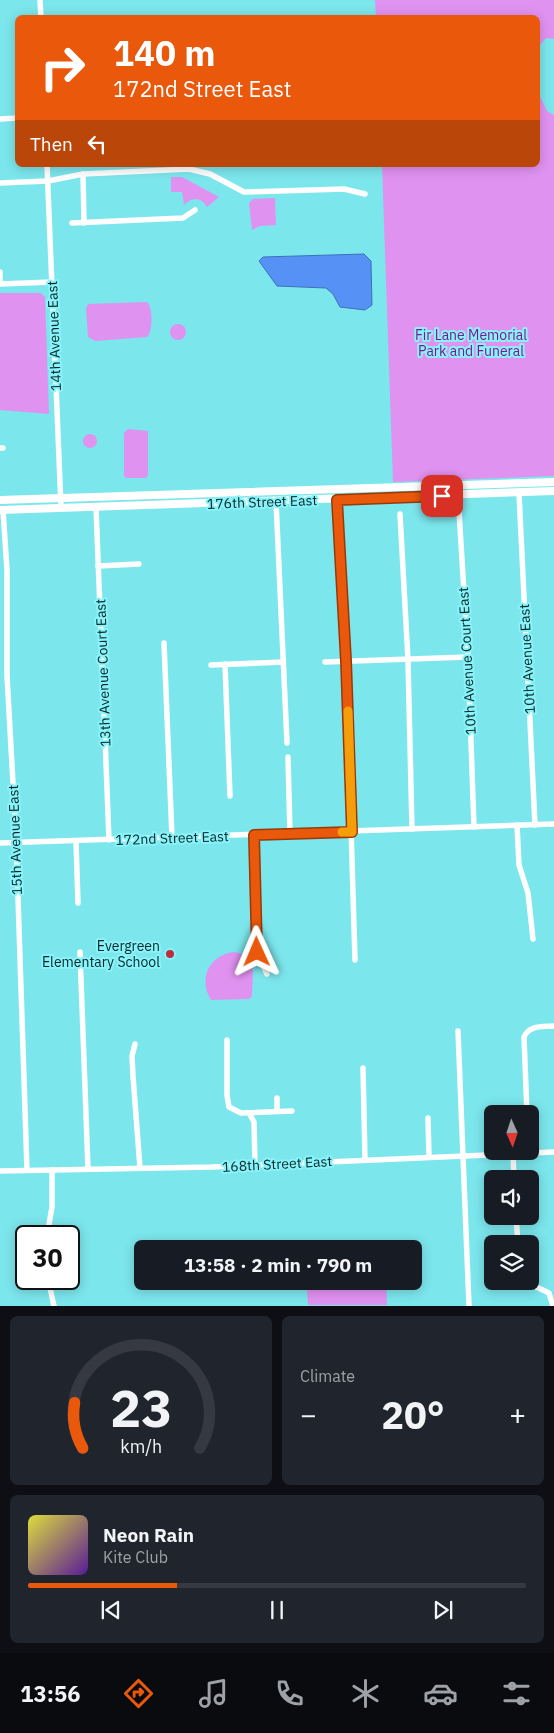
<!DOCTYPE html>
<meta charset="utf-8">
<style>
:root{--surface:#171b24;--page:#20242c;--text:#f1f3f6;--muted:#9ea1a6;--line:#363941;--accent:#ea580c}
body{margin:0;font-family:"IBM Plex Sans",sans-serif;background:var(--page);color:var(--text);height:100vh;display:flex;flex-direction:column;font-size:19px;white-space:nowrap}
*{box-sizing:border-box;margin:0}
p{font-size:16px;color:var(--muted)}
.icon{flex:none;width:28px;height:28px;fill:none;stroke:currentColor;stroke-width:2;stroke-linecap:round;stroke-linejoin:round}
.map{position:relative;height:1306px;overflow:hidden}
.panel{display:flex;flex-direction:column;gap:10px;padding:10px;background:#0d0f14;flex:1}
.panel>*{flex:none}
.banner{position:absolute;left:15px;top:15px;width:525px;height:152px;border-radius:8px;box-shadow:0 2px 12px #0003;background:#ea580c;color:#fff;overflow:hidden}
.needle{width:32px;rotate:177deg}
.buttons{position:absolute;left:484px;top:1105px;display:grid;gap:10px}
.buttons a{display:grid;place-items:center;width:55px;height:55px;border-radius:8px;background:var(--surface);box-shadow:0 2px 12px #0003;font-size:25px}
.speed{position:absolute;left:15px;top:1225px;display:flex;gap:10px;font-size:25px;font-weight:700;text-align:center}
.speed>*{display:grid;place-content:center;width:65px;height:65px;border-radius:50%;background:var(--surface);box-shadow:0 2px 12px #0003;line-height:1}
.speed .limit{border:2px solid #111;border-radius:8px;background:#fff;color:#111}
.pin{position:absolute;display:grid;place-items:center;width:42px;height:42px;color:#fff;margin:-21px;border-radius:10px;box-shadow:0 2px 8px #0006}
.me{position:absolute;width:55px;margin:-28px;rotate:359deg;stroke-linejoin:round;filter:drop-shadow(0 0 4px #0008)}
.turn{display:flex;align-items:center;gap:18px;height:105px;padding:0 15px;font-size:22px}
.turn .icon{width:65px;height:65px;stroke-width:2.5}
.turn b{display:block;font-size:35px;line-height:42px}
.then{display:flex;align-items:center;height:48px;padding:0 15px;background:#0003;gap:10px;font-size:19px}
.big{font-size:38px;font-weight:800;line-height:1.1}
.panel .widget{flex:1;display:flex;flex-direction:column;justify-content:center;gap:8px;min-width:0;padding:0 18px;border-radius:8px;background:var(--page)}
.panel .dial{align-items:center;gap:0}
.dial svg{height:130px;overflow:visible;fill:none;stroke:var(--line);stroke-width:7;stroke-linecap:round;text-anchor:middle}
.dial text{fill:var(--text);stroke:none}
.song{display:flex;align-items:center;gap:15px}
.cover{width:60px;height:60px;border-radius:8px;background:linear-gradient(135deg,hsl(60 70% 55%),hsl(270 70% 35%))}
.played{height:5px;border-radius:2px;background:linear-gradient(90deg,var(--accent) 30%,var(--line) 30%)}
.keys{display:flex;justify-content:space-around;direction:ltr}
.heat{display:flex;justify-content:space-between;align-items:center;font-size:28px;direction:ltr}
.panel .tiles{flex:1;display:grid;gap:10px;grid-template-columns:1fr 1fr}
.widget:last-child{grid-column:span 2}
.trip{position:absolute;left:134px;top:1240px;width:288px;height:50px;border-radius:8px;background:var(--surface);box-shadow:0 2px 12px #0003;font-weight:800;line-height:50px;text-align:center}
.menu{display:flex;height:80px;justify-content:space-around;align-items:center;background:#090b0e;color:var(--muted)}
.menu .icon{width:35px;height:35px}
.menu .active{color:var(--accent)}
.menu b{font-size:22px;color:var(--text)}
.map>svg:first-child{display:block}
</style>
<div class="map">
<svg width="554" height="1306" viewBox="0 0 554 1306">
<rect width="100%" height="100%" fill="#7be6ec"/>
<g fill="#e092f1">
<path d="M375 0H554V39L546 38 538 47V18L376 17Z"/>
<path d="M538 92 547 111 554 115V476L393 482 382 165H538Z"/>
<path d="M171 177H182L219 197 207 207C202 197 191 197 184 205L182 192H171Z"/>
<path d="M275 198 276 225 260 226 252 230 249 203 253 199Z"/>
<path d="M0 293H41L45 297 49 414 0 410Z"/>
<path d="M147 302C153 308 153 331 147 337L95 341 88 337 86 309 88 304Z"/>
<circle cx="178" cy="332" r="8"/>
<path d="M128 429 148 431V475L146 478H126L124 476V433Z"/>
<circle cx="90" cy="441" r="7"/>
<path d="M234 952C259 956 252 975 252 996L249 999 211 1000C198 979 209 955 234 952Z"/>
<path d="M386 1282 387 1305H308L307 1287 334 1286V1283Z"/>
</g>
<path fill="#5691f6" stroke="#3d72b9" d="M364 254 371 261 372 305 365 310 340 307 333 294 326 288 277 286 259 261 263 257Z"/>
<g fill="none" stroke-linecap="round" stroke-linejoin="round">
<g stroke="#fff" stroke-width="5.5">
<path d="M40 0 41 18"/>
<path d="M0 119 18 118"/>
<path d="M47 165 61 507"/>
<path d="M83 174 84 223"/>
<path d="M0 183 48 181 83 174 189 169 210 174 244 192 344 189 365 194"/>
<path d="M72 223 183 218 195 210"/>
<path d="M0 272V284"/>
<path d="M0 284 52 282"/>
<path d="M0 448H3"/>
<path d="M519 493 535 825"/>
<path d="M458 495 468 657 474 827"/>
<path d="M337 500 346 661 355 960"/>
<path d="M276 501 287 743"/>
<path d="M96 507 109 840"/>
<path d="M3 510 7 570V676L16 837 27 1170"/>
<path d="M400 514 408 660 412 829"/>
<path d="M98 566 139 564"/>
<path d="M164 643 172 837"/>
<path d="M325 662 468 657"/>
<path d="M225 664 230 796"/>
<path d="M211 665 283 662"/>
<path d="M288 757 290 834"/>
<path d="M517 825 519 865 528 893 533 939"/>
<path d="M254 835 257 952 267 974"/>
<path d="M76 841 78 903"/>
<path d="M0 843 554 824"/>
<path d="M80 952 88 1169"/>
<path d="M458 1031 469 1306"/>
<path d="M227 1040V1095L229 1107 241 1113 292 1111"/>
<path d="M135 1044 132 1056 133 1076 140 1168"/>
<path d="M363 1068 365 1160"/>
<path d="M277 1111V1098"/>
<path d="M249 1113 254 1122 255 1165"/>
<path d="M527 1114 524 1037C529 1025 542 1027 554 1026"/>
<path d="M428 1118 429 1157"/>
<path d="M513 1154 514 1179"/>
<path d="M0 1171 212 1167 554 1152"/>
<path d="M516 1216 518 1244"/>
<path d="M47 1236 52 1207V1170"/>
<path d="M48 1279 54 1306"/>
<path d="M524 1281 549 1293 553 1306"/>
</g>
<g stroke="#fff" stroke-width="8">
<path d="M0 500 554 482"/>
<path d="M0 510 554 491"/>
</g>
</g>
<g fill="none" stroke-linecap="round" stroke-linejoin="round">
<g stroke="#983908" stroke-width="12">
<path id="route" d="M257 952 254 835 352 832 346 661 337 500 442 496"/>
</g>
<use href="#route" stroke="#ea580c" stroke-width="9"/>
<path stroke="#f59e0b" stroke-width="9" d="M342 832H352L348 711"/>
</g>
<circle fill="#bc2c3c" stroke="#89f3f9" stroke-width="2" cx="170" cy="954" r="5"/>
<g text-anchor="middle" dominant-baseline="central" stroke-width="4" stroke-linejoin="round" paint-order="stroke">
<g font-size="14" fill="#7e1791" stroke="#89f3f9">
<text x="471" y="335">Fir Lane Memorial<tspan x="471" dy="16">Park and Funeral</tspan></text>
</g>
<g font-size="14" fill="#04282a" stroke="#89f3f9">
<text transform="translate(54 336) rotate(-92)">14th Avenue East</text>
<text transform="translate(262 502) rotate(-2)">176th Street East</text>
<text transform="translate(527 659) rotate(-93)">10th Avenue East</text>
<text transform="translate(467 661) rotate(-93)">10th Avenue Court East</text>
<text transform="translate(103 673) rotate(-92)">13th Avenue Court East</text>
<text transform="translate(172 838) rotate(-2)">172nd Street East</text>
<text transform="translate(15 840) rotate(-92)">15th Avenue East</text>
<text transform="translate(277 1164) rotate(-3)">168th Street East</text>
</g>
<g font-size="14" fill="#04282a" stroke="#89f3f9" text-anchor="end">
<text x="160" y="946">Evergreen<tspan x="160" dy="16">Elementary School</tspan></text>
</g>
</g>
</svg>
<div class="buttons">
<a><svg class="needle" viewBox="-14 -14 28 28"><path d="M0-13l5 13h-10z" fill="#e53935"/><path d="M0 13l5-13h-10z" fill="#9ea1a6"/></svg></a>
<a><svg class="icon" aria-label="sound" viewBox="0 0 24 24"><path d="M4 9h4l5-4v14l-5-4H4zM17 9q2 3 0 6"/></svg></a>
<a><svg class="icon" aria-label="layers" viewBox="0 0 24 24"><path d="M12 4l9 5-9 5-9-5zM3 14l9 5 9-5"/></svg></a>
</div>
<div class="speed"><div class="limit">30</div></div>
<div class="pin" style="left:442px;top:496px;background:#d93025"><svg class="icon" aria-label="arrive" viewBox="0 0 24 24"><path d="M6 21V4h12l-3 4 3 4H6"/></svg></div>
<svg class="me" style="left:257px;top:952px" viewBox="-20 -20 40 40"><path d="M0-17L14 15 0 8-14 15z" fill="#ea580c" stroke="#fff" stroke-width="4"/></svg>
<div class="trip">13:58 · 2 min · 790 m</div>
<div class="banner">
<div class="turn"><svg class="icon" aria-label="right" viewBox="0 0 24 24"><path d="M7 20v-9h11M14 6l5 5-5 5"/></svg><div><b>140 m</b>172nd Street East</div></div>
<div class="then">Then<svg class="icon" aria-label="left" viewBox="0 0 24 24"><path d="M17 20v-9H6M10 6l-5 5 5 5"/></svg></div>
</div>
</div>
<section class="panel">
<div class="tiles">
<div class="widget dial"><svg viewBox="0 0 100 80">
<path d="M14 69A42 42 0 1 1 86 69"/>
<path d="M14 69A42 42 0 0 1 9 41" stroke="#ea580c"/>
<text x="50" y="56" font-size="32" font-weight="700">23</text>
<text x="50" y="72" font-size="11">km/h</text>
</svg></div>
<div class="widget"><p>Climate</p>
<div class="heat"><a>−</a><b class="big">20°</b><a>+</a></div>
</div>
<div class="widget">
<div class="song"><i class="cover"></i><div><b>Neon Rain</b><p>Kite Club</p></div></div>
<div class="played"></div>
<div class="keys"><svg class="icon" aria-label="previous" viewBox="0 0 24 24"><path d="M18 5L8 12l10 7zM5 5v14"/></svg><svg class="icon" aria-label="pause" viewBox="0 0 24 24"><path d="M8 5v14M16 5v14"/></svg><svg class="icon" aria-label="next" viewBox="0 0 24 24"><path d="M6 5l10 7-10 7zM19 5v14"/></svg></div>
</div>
</div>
</section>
<nav class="menu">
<b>13:56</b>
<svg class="icon active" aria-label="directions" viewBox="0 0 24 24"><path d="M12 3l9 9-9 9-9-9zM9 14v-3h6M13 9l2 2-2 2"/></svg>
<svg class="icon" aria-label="music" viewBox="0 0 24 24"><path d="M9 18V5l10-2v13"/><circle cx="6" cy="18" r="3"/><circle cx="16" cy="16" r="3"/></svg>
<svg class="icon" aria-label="phone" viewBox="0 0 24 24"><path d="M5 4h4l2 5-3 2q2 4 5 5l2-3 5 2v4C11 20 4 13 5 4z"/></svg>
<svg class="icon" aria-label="climate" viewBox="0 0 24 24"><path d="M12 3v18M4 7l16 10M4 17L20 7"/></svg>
<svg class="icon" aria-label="car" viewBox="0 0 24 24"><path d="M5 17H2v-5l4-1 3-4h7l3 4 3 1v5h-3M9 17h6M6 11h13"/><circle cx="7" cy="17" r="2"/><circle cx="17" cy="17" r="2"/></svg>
<svg class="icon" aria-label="filters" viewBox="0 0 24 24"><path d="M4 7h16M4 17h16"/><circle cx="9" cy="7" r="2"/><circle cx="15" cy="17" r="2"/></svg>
</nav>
